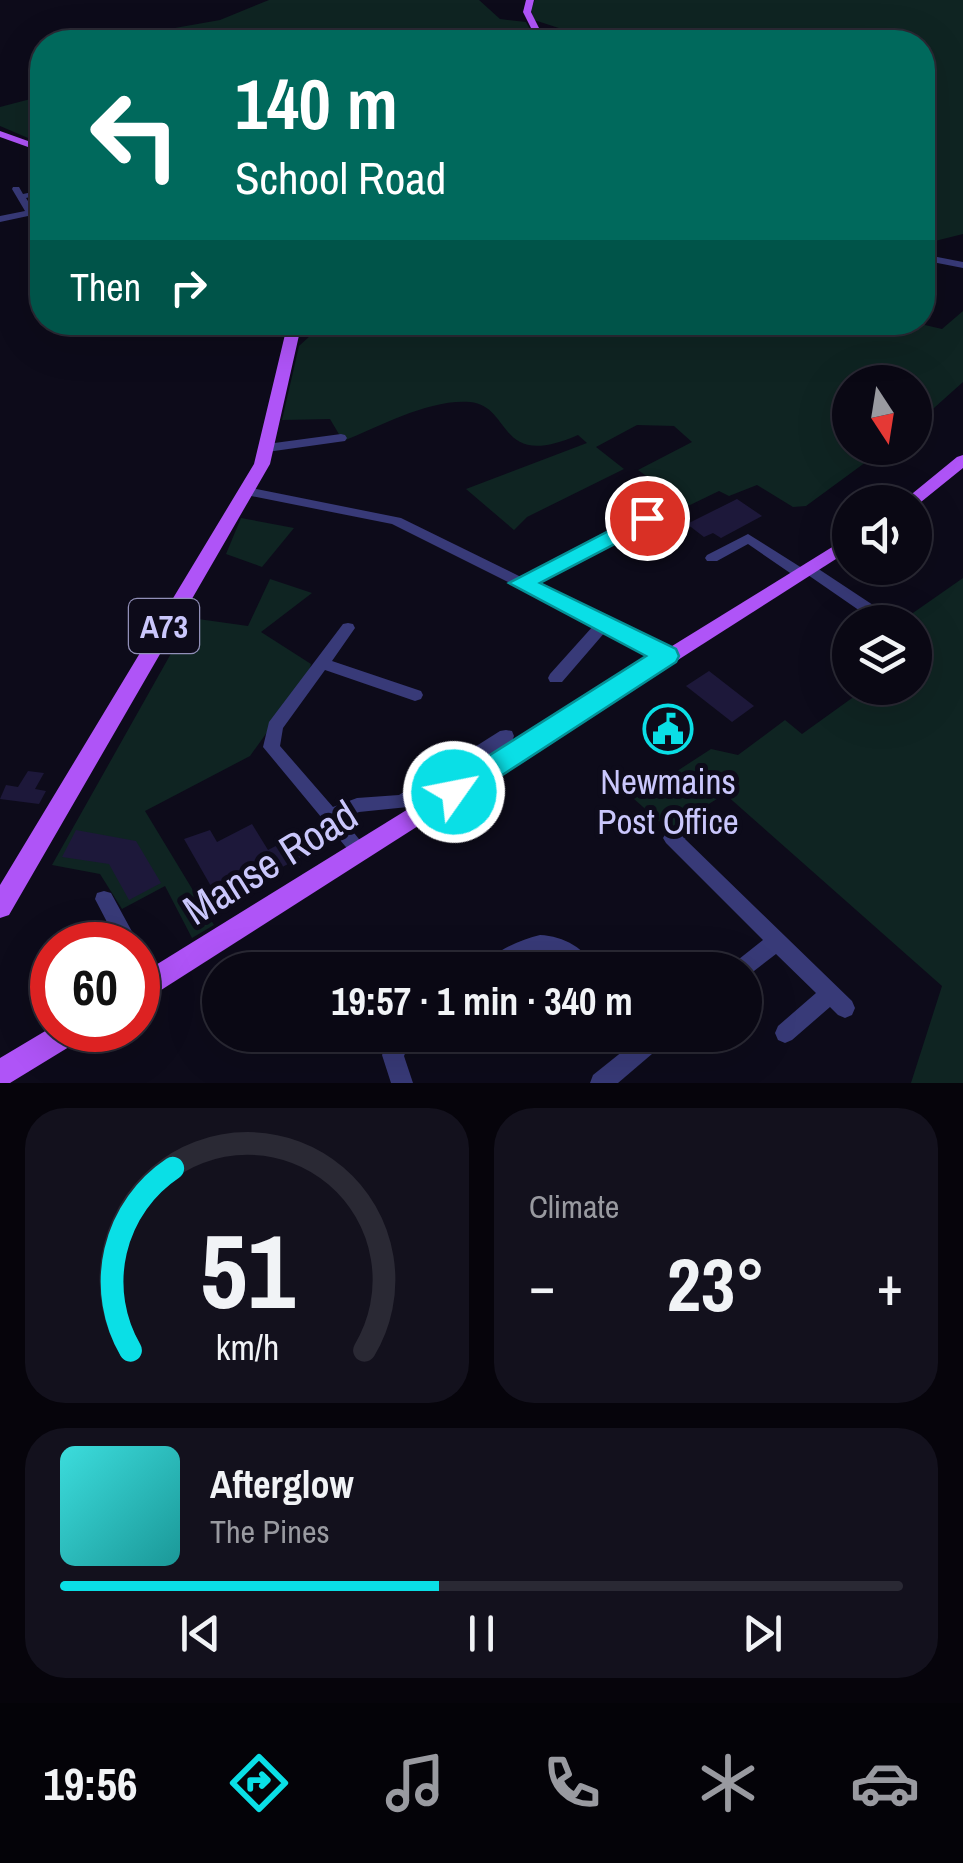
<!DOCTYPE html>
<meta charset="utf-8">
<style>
:root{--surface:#0a0814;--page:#13111d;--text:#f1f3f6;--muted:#999aa0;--line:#2a2934;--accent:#0adfe6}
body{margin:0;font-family:"Archivo Narrow",sans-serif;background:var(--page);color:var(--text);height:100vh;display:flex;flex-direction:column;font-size:38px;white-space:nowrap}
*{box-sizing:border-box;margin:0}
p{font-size:32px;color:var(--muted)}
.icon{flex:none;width:55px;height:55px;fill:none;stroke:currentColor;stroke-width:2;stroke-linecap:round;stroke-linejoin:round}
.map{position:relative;height:1083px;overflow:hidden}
.panel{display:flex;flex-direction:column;gap:25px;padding:25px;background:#06040b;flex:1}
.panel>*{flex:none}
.hud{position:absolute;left:30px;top:30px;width:905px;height:305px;border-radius:40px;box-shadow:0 10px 40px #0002,0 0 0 2px var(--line);background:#00695c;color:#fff;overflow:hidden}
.needle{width:65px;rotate:168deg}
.buttons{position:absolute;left:832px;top:365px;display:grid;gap:20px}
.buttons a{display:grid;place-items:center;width:100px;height:100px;border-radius:50%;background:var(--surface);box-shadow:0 10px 40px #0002,0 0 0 2px var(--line);font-size:50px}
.speed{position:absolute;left:30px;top:922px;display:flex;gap:20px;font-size:50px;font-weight:700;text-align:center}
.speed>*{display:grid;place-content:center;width:130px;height:130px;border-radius:50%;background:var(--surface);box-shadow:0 10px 40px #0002,0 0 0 2px var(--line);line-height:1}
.speed .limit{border:15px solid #d22;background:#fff;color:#111}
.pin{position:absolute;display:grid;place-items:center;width:85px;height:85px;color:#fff;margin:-42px;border:5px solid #fff;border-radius:50%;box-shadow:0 2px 10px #0007}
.me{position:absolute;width:110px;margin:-55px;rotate:57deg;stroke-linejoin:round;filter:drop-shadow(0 0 8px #0008)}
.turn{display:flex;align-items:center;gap:35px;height:210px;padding:0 40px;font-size:45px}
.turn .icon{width:130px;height:130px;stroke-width:2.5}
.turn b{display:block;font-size:70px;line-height:85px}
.then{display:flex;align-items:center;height:95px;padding:0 40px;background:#0003;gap:20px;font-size:38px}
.big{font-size:75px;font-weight:800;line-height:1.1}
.panel .tile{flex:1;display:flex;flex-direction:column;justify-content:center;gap:15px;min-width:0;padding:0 35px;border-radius:40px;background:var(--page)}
.panel .dial{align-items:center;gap:0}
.dial svg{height:260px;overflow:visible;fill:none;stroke:var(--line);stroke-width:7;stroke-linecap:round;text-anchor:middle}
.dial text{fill:var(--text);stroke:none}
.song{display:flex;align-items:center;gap:30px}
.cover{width:120px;height:120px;border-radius:15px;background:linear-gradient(135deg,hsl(180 70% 55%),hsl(180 70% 35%))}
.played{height:10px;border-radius:5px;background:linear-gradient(90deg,var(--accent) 45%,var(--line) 45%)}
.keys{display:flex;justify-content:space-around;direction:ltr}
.heat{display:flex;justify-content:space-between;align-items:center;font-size:55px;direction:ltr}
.panel .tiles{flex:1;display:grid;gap:25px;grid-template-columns:1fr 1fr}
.tile:last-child{grid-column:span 2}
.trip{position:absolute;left:202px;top:952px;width:560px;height:100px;border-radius:50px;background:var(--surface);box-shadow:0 10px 40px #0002,0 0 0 2px var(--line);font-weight:800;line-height:100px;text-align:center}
.menu{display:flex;height:160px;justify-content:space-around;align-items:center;background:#040308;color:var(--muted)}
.menu .icon{width:70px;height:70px}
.menu .on{color:var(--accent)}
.menu b{font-size:45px;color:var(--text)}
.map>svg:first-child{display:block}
</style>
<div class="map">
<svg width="963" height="1083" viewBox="0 0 963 1083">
<rect width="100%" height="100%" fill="#0d0b1a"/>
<g fill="#0f2422">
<path d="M269 0H479L500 19 526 22 537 42H96L220 20Z"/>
<path d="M535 0H963V234L923 244 922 42H594L596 40 534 20 531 9Z"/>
<path d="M42 96V144L0 126V107Z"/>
<path d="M963 311V382L915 425V382H850V448H885L806 506 793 507 757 485 729 496 719 491 688 506 638 470 692 442 674 426 637 425 596 447 624 469 527 517 514 530 466 489 587 443 578 435C496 471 513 406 470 402 428 399 382 426 343 441L330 419 282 420 299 346 324 323 912 322 942 329Z"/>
<path d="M241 518 294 528 262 567 226 554Z"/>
<path d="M963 578V1083H911L942 986 725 794 668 829 634 799 711 749 738 755 785 720 802 734 866 688H915V622H900Z"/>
<path d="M270 579 312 593 261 632 311 664 308 675 250 756 145 811 214 925 192 938 165 886 122 909 100 874 52 865 191 618 248 626Z"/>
</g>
<g fill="#1d183a">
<path d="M737 499 762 516 721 538 713 533 704 537 687 524Z"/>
<path d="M709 671 754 706 732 722 686 686Z"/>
<path d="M28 771 44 773 35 789 46 791 39 804 0 799 6 785 18 787Z"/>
<path d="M252 824 268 850 289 839 301 857 234 893 231 887 216 895 184 839 210 830 217 842Z"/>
<path d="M76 830 136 841 161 883 129 900 109 864 62 857Z"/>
</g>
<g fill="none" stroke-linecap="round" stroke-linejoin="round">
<g fill="#383a78" fill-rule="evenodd">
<path d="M13 187H19L23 194 42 190V194L26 198 33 209 42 207V213L0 222V216L25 211 12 189Z"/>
<path d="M922 254 963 262V268L922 260Z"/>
<path d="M341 434 345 435 347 438 345 441 267 452 261 448 267 444Z"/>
<path d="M246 487 401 518 521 577 673 499H683L685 502 683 505 533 583 672 651 675 655 672 659H662L606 631 562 682H550L548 678 550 674 594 625 392 524 241 494 239 491 241 488Z"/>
<path d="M748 534 802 568 809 564 814 566 873 605 875 609 873 613H863L808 575 801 579 796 577 748 544 717 561H707L705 558 707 555Z"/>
<path d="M348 623 353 624 355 628 332 661 421 691 423 695 421 699 415 701 325 670 283 728 280 746 333 807 357 798 399 795 500 731 506 730 512 731 514 736 512 741 408 807 359 812 343 819 370 853 367 858 361 861 355 858 263 747 269 722 343 624Z"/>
<path d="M682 824 688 826 691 831 685 839 852 1001 855 1008 852 1015 845 1018 838 1015 830 1007 792 1040 785 1043 778 1040 775 1033 778 1026 816 993 776 954 745 978V970H731L734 963 763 940 666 843 663 838 666 833Z"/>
<path d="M104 891 111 893 136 939 139 945 138 948V945H119L95 899 97 893Z"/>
<path d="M540 935C564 936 586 949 597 970H574L556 955 540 953 524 959 507 970H481C492 951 520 940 540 935Z"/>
<path d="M138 950 145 953 160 983 157 990 150 992 143 990 138 979Z"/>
<path d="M392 1035H413L404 1056 413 1083H391L382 1055Z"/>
<path d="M643 1035H669L666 1042 618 1083H590L593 1075Z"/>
</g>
<g fill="#af54f7" fill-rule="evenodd">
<path d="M526 0H534L531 12 546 42H538L523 12Z"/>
<path d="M0 131 42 146V152L0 137Z"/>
<path d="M288 322H302L270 464 9 915 0 918V885L254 464Z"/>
<path d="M963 455V468L916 506 915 502H902L957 457Z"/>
<path d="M850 536V550L147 999 138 1002V976Z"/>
<path d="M52 1027V1030H86L82 1039 10 1083H0V1058Z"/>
</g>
</g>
<path fill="#0adfe6" stroke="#069196" stroke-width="2.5" d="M647 511 655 513V523L540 583 676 649 679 656 676 662 464 800H444L440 792 444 784 646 656 509 583Z"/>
<defs>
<g id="civic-ring" transform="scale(2.5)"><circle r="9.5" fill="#0d0b1a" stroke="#0adfe6" stroke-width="1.5"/><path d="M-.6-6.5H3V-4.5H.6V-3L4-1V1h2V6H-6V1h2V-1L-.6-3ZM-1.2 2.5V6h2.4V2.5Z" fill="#0adfe6"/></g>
</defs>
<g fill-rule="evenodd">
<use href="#civic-ring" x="668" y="729"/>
</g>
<g text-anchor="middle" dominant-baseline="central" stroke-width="10" stroke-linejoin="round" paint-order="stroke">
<rect fill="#0d0b1a" stroke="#918fb8" stroke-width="2.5" x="129" y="599" width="70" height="54" rx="8"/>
<g font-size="32" font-weight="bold" fill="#cac7fc">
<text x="164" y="626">A73</text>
</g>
<g font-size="35" fill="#cac7fc" stroke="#0d0b1a">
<text x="668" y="781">Newmains<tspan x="668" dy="40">Post Office</tspan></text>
</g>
<g font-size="42" fill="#cac7fc" stroke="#0d0b1a">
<text transform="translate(270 862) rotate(-32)">Manse Road</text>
</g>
</g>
</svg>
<div class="buttons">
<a><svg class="needle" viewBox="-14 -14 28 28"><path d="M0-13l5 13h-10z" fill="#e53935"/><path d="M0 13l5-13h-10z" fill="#999aa0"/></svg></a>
<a><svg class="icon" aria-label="sound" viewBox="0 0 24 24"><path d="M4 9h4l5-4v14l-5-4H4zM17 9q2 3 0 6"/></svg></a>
<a><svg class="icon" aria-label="layers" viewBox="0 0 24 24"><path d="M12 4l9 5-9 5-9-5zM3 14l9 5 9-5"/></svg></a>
</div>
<div class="speed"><div class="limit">60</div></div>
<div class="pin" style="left:647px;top:518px;background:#d93025"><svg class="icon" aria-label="arrive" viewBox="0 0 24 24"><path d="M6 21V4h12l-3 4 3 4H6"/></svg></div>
<svg class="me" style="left:454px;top:792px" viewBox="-20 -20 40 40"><circle r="17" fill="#0adfe6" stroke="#fff" stroke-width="3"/><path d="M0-11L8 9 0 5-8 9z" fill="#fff"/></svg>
<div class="trip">19:57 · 1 min · 340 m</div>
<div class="hud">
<div class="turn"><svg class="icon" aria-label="left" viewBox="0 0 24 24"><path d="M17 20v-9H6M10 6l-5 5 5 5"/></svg><div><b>140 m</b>School Road</div></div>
<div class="then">Then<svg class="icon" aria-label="right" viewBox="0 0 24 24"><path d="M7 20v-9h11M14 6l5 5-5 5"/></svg></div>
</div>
</div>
<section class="panel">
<div class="tiles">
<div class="tile dial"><svg viewBox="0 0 100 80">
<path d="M14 69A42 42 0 1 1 86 69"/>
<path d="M14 69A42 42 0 0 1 27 13" stroke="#0adfe6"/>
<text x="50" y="56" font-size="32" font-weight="700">51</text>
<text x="50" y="72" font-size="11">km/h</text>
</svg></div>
<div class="tile"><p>Climate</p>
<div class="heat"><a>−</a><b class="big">23°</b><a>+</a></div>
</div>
<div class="tile">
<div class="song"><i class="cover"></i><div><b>Afterglow</b><p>The Pines</p></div></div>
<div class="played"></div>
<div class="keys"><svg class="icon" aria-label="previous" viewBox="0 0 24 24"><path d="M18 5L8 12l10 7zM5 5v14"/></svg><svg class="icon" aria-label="pause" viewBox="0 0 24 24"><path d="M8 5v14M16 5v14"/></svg><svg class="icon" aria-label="next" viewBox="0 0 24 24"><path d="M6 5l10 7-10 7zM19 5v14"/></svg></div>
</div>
</div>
</section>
<nav class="menu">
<b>19:56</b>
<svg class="icon on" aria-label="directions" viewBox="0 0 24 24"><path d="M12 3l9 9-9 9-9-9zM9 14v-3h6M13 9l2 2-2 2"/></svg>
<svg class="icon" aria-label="music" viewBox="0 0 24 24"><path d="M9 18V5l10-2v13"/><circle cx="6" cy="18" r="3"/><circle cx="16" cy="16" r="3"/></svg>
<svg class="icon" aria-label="phone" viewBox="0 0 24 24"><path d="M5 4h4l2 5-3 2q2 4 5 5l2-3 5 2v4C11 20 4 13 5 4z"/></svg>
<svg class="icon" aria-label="climate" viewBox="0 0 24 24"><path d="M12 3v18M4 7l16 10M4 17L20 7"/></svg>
<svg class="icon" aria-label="car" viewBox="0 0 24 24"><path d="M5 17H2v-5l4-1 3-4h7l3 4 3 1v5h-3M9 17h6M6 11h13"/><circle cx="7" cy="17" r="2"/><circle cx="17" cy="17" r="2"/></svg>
</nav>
